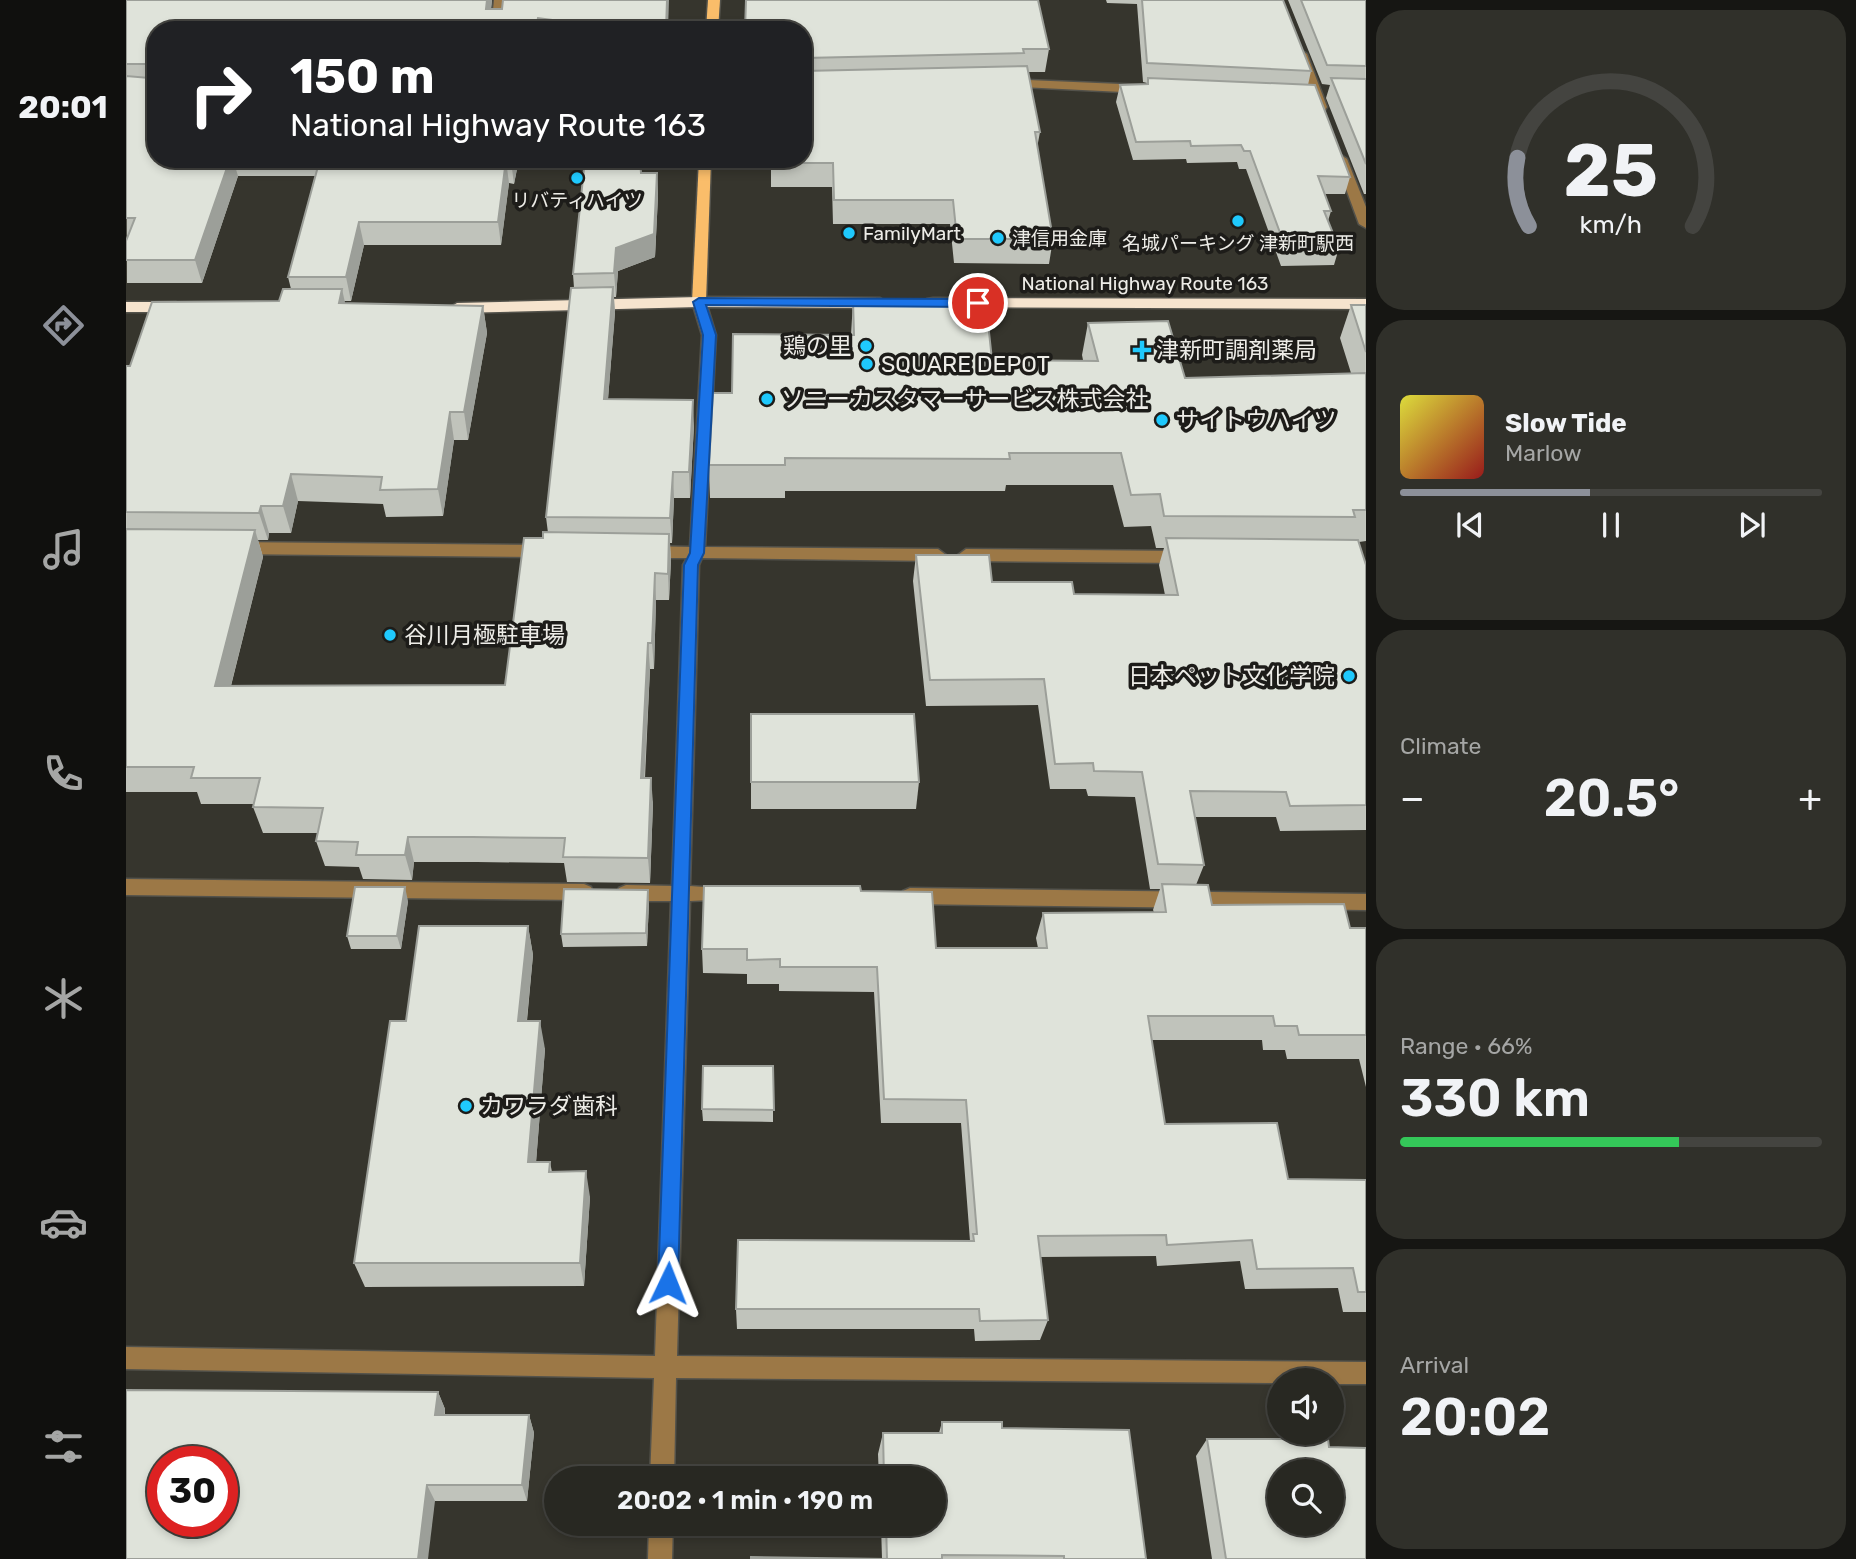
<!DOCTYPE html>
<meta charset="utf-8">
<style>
:root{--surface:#282822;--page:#30302a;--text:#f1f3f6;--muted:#a5a6a5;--line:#444440;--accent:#8c9099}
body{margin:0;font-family:Rubik,"Noto Sans JP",sans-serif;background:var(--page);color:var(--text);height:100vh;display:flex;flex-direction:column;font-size:26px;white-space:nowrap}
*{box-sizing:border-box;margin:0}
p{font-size:23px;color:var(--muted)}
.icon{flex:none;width:38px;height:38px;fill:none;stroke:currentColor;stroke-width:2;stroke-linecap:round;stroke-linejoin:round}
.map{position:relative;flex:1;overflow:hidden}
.panel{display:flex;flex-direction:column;gap:10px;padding:10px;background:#161613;width:490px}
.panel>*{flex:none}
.banner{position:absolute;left:21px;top:21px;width:665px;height:147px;border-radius:28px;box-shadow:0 4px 10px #0003,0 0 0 2px var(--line);background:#202124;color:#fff;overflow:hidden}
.tools{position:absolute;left:1141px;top:1368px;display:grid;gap:14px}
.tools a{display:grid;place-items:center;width:77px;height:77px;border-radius:50%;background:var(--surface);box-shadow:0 4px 10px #0003,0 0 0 2px var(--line);font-size:35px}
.speed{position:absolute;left:21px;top:1446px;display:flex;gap:14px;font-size:35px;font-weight:700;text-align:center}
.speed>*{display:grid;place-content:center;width:91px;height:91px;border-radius:50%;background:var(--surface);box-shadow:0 4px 10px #0003,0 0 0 2px var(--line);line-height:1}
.speed .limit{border:10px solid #d22;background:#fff;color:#111}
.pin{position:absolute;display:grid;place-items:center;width:60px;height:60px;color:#fff;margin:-30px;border:4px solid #fff;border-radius:50%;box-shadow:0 2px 7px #0007}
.me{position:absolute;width:77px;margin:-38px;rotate:2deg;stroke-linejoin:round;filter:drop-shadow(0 0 5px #0008)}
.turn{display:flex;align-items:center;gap:24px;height:147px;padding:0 28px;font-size:32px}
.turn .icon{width:91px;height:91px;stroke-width:2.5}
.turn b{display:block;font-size:49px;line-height:60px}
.big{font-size:52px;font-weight:600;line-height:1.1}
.panel .tile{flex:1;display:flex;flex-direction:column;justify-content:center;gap:10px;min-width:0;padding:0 24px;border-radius:28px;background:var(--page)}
.panel .dial{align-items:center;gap:0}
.dial svg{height:182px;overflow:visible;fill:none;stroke:var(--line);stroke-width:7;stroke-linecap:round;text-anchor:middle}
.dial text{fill:var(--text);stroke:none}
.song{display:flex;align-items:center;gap:21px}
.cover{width:84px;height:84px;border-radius:10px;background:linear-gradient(135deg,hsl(60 70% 55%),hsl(0 70% 35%))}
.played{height:7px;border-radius:4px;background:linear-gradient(90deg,var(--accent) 45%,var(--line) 45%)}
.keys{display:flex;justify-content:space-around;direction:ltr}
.heat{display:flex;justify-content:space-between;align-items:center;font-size:38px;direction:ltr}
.charge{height:10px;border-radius:5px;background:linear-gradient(90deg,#34c759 66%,var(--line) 0)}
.trip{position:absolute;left:418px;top:1466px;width:402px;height:70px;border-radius:35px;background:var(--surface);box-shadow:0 4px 10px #0003,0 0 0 2px var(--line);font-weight:600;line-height:70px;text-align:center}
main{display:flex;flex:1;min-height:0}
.tabs{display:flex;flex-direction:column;width:126px;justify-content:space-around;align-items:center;background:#10100e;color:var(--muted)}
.tabs .icon{width:49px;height:49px}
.tabs .on{color:var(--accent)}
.tabs b{font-size:32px;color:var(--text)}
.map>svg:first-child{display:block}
</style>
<main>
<nav class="tabs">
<b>20:01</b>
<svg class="icon on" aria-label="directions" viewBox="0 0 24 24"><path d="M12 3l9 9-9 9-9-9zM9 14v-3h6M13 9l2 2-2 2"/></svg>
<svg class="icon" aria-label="music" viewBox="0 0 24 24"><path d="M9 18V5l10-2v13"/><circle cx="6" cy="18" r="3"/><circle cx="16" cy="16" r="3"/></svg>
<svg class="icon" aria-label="phone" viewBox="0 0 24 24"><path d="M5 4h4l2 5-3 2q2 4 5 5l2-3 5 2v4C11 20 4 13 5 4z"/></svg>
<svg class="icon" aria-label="climate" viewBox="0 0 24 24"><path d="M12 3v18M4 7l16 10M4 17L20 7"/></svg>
<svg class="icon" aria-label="car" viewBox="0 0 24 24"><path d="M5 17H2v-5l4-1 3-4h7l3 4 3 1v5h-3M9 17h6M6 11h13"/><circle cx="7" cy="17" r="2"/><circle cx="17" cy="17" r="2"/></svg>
<svg class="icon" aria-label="filters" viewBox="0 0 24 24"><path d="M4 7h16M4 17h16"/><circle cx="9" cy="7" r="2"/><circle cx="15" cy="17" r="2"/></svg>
</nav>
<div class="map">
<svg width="1240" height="1559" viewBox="0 0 1240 1559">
<rect width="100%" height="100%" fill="#36352d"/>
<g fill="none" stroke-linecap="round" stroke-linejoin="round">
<g stroke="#53524b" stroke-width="3">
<g id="minor">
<path d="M368 0H380L377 30H365Z"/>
<path d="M1175 50 1181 54 1201 107 1199 110 1189 107 1169 54Z"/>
<path d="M880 79 1017 85 1023 89 1017 93 876 86V80Z"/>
<path d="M1215 155 1221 159 1240 207V228L1233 224 1209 159Z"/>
<path d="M573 298 580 302 590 335 579 547 812 549 820 555 812 561 576 558 573 565 564 886 605 889 607 894 605 899 564 901 551 1356 1240 1362V1384H1206V1381H1153V1383L550 1378 548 1479H524L528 1378 0 1369V1347L529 1356 545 901H500L493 898 491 893 493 888 500 885 546 886 557 565 561 558H521L513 552 521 546 564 547 576 335 566 302Z"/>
<path d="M112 542 420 545 428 551 420 557 112 554 104 548Z"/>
<path d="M840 549 1057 551 1065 557 1057 563 840 561 832 555Z"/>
<path d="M0 879 458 884 465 887 467 892 465 897 458 900 0 895Z"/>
<path d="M784 888 1240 894V910L784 904 777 901 775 896 777 891Z"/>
<path d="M523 1524H547L546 1559H522Z"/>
</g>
</g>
<g stroke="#53524b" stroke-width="3">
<g id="major">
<path d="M582 0H594L592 30H580Z"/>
<path d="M573 159H585L580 302 573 306 566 302Z"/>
</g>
</g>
<g stroke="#53524b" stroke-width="3">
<g id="highway">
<path d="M573 297 754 298 762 303 754 308 573 307 331 313 323 308 331 303Z"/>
<path d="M807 298 1240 299V309L801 307 799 303 801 299Z"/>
<path d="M0 302H50L58 307 50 312H0Z"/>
</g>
</g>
<use href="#minor" fill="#9c7846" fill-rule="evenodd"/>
<use href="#major" fill="#fabd6a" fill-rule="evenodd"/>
<use href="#highway" fill="#f6e4ce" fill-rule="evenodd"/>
</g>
<g fill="#c0c3bb">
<path d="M0 0H366L365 9 542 30H30V159H393L388 184 383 183 375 245H238L225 301H218L219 303 357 306 361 333 342 440H328L317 516 260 517 257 504 172 501 165 533H143L142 540H132L137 557 105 686 379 685 417 538 422 533 420 517 448 288 447 274 515 173H531L532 196 529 257 492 271 490 297H488L489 312 482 399 568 425 564 498H548L546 543H544L545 560 543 600H530L528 669H524L519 778 527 803 524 883 441 882 438 863 351 862H288L286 880 237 879 233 867 199 866 190 841 192 833H137L127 807 128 804H75L71 792H0V366H4L153 301 165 289 162 277 189 176H112L76 283H1Z"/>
<path d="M980 0H1157L1185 71 1182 85 1224 177 1219 194H1199L1205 211 1202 221 1213 248 1208 265 1155 266 1120 169H1113L1111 162 1061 163 1060 159 1007 160 990 102 994 85 1020 84 1021 83 1017 82 1011 4 981 3Z"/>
<path d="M1162 0H1240V194H1238L1200 98 1204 85 1196 84Z"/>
<path d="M677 30 923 49 919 72H902L914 132 911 148 927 239 923 264 828 263 824 224H707L706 187H645V164H617V159H677Z"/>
<path d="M727 301 866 360H957L956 355 962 323 1059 378 1225 373 1214 338 1225 305H1240V541L1233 542 1240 565V830L1154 831 1150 817H1068L1078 865 1070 885 1086 905 1224 928H1240V1087L1233 1059H1161L1159 1050H1137L1136 1040H1026L1039 1124 1162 1179 1240 1180V1312H1217L1212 1288 1119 1289 1114 1261 1031 1266 1030 1256 915 1257 922 1320 914 1340 849 1341 848 1329H611L610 1309 844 1241 835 1123H755L748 992 653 991V984H621V974L577 973 576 949 735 891 810 948H912L910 938 917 913 1028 912 1027 910 1034 889H1024L1009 797 962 796 960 789H924L912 705 800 706 787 581 790 555 866 582 948 594 1039 595 1033 565 1038 548H1030L1025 526 998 527 987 485H880L879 491H659V498H584L583 465 606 393 725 335Z"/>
<path d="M625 714 793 782 790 809H625Z"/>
<path d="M282 901 275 949H225L221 936Z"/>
<path d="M523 903 521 946 437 947 435 934Z"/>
<path d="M402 926 407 955 401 1021 419 1049 410 1162H424L426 1172 464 1197 458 1286 239 1287 228 1263 280 1021Z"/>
<path d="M647 1066V1122L577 1121 576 1109Z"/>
<path d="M312 1392 319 1409V1415H403L408 1433 401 1501H309L0 1559Z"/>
<path d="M816 1422 876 1428 1020 1559H625H756L755 1524H808V1479H753L752 1454 757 1433H813Z"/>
<path d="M1081 1439 1203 1447 1240 1559H1086L1070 1456Z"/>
</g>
<g fill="#9c9f99">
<path d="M361 0H366L363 30 360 9Z"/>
<path d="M541 0H543L542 30H540Z"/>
<path d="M104 159H107L112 176 76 283 69 260Z"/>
<path d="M386 159H393L388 184 385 161Z"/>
<path d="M380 160 383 183 375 245 372 222Z"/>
<path d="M531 173 532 196 529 257 492 271 490 297 488 273 490 248Z"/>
<path d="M233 222 238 245 225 301 220 277Z"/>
<path d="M487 287 489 312 480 424 478 399Z"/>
<path d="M216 289 222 316 213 303Z"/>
<path d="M357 306 361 333 342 440 338 412Z"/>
<path d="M567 400 568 425 564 498 563 472Z"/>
<path d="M324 412 328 440 317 516 312 489Z"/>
<path d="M547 472 548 498 546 543 544 518Z"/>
<path d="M165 474 172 501 165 533 157 506Z"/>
<path d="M135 506 143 533 142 540 133 513Z"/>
<path d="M129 530 137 557 98 713 89 686Z"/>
<path d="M543 534 545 560 543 600 542 574Z"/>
<path d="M529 573 530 600 528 669 526 643Z"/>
<path d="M522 643 524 669 517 803 515 778Z"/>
<path d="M525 778 527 803 524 883 522 858Z"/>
<path d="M282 837 288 862 286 880 279 855Z"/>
<path d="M279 887 282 901 275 949 271 936Z"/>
<path d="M522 890 523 903 521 946 520 933Z"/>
<path d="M402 926 407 955 398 1049 392 1021Z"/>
<path d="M414 1021 419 1049 408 1188 402 1162Z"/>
<path d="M460 1171 464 1197 458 1286 454 1263Z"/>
<path d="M312 1392 319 1409 317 1432 309 1415Z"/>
<path d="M403 1415 408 1433 401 1501 396 1485Z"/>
<path d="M301 1485 309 1501 302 1559H292Z"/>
</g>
<g fill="#dfe3da" stroke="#9c9f99" stroke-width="2" fill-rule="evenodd">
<path d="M0 0H361L360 9H376L377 0H541L540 30H472L473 26 412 18 409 30H30V159H104L69 260H0V241L9 218H0V76L23 78 26 67 23 64H0Z"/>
<path d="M620 0H912L923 49H897L898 53 678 58 677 59V30H619Z"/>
<path d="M1016 0H1157L1185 71 1021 63Z"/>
<path d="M1175 0H1240V66L1201 65Z"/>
<path d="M901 66 914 132H909L927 239H831L827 200H708L707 163H645V159H677V71Z"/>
<path d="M1022 78 1189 85 1224 177 1192 176 1205 211H1198L1213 248 1160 249 1124 151H1118L1115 145 1065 146 1064 141 1010 142 994 85 1022 84Z"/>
<path d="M1205 78 1240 79V164Z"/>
<path d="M194 159H386L385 161 380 160 372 222H233L220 277H162Z"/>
<path d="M459 159H514L515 173H531L528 234 490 248 488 273 447 274Z"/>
<path d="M487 287 478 399 567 400 563 472H547L544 518 420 517 445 288Z"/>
<path d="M157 289H216L213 303 357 306 338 412H324L312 489 254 490 256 477 165 474 157 506H135L133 513 0 512V366H4L26 302 153 301Z"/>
<path d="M727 301 860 304 866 360 972 361 962 323 1042 321 1059 378 1240 373V510H1227L1229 517 1038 516 1034 494 1005 495 995 453H883L884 459 659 458V465H583L587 393H606L607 334 728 335Z"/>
<path d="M1225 305H1240V352Z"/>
<path d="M0 529 129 530 89 686 379 685 398 538H417V532L543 534 542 574 529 573 526 643H522L515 778H525L522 858 437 857 439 838 346 837H282L279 855H230L232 842 190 841 197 808 127 807 134 778H65L68 767H0Z"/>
<path d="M1040 538 1232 540 1240 565V805L1164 806 1160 792 1064 791 1078 865 1032 864 1016 772 968 771 967 763 929 764 918 679 804 680 790 555H863L866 582H946L948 594 1052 595Z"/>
<path d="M625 714H788L793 782H625Z"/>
<path d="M1036 884 1082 885 1086 905 1218 904 1224 928H1240V1035H1173L1171 1026H1149L1147 1016H1022L1039 1124 1151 1123 1162 1179 1240 1180V1292H1232L1227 1268 1131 1269 1126 1240 1041 1245 1040 1235 912 1236 922 1320 854 1321 853 1309H610L612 1240 848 1241 847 1234H851L840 1100 758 1099 751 967H654V959L621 960V949H576L578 886H734L735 891 806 892 810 948H921L917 913 1040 912Z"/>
<path d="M229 887H279L271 936H221Z"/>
<path d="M438 889 522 890 520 933 435 934Z"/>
<path d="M293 926H402L392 1021H414L402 1162H424L423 1172 460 1171 454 1263H228L264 1021H280Z"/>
<path d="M577 1066H647L648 1110 576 1109Z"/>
<path d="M0 1390 312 1392 309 1415H403L396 1485H301L292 1559H0ZM37 1461H96V1521H37Z"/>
<path d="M816 1422H876V1428L1003 1430 1020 1559H938V1556L816 1555V1559H625V1557L761 1559 760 1524H808V1479H758L757 1433H816Z"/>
<path d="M1081 1439H1202L1203 1447 1240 1448V1559H1100ZM1153 1472H1206V1524H1153Z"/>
</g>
<path fill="#1a73e8" stroke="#114b97" stroke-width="2" d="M573 298 852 299 859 303 852 307 580 305 590 335 578 553 572 565 552 1283 549 1290 542 1293 535 1290 532 1283 558 565 564 553 577 335 567 302Z"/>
<g fill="#1fc9fd" stroke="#1d1c19" stroke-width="2.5">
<circle cx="451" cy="178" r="7"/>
<circle cx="1112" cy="221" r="7"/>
<circle cx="723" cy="233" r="7"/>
<circle cx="872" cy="238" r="7"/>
<circle cx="740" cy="346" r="7"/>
<path d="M1012.5 339.5h7v7h7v7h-7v7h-7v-7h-7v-7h7z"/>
<circle cx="741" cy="364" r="7"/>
<circle cx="641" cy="399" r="7"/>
<circle cx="1036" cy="420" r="7"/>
<circle cx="264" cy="635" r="7"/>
<circle cx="1223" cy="676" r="7"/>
<circle cx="340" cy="1106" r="7"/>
</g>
<g text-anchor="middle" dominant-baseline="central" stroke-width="7" stroke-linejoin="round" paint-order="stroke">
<g font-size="19" fill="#edece7" stroke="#1d1c19">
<text x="451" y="200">リバティハイツ</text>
<text x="737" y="233" text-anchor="start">FamilyMart</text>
<text x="886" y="238" text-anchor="start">津信用金庫</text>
<text x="1112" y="243">名城パーキング 津新町駅西</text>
</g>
<g font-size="19" fill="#edece7" stroke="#1d1c19">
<text x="1019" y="283">National Highway Route 163</text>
</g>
<g font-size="23" fill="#edece7" stroke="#1d1c19" text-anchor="start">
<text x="726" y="346" text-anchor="end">鶏の里</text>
<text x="1030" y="350">津新町調剤薬局</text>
<text x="755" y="364">SQUARE DEPOT</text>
<text x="655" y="399">ソニーカスタマーサービス株式会社</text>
<text x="1050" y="420">サイトウハイツ</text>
<text x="278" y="635">谷川月極駐車場</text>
<text x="1209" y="676" text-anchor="end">日本ペット文化学院</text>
<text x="354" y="1106">カワラダ歯科</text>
</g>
</g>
</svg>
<div class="tools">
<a><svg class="icon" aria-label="sound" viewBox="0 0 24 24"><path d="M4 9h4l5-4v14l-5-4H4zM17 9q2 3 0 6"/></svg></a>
<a><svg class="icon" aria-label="search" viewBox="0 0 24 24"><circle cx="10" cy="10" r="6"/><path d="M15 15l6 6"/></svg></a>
</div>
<div class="speed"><div class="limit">30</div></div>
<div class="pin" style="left:852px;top:303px;background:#d93025"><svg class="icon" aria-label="arrive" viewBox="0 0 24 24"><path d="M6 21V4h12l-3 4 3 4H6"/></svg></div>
<svg class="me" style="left:542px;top:1283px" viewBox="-20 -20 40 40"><path d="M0-17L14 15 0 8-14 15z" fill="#1a73e8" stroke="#fff" stroke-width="4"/></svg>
<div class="trip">20:02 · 1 min · 190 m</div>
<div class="banner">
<div class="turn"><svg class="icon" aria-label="right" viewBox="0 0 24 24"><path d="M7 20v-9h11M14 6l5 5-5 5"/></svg><div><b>150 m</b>National Highway Route 163</div></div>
</div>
</div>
<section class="panel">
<div class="tile dial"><svg viewBox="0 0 100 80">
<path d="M14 69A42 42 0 1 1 86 69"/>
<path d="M14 69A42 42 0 0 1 9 39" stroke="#8c9099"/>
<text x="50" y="56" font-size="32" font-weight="700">25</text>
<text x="50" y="72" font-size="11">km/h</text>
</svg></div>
<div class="tile">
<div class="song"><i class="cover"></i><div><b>Slow Tide</b><p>Marlow</p></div></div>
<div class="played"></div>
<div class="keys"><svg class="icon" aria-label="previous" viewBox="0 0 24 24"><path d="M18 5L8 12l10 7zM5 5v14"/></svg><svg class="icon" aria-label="pause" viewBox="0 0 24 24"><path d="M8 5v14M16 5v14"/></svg><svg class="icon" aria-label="next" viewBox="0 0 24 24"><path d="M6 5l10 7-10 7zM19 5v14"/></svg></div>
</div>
<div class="tile"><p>Climate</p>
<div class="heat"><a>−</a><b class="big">20.5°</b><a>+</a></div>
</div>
<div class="tile"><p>Range · 66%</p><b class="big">330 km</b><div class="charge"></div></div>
<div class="tile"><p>Arrival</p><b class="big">20:02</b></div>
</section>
</main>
